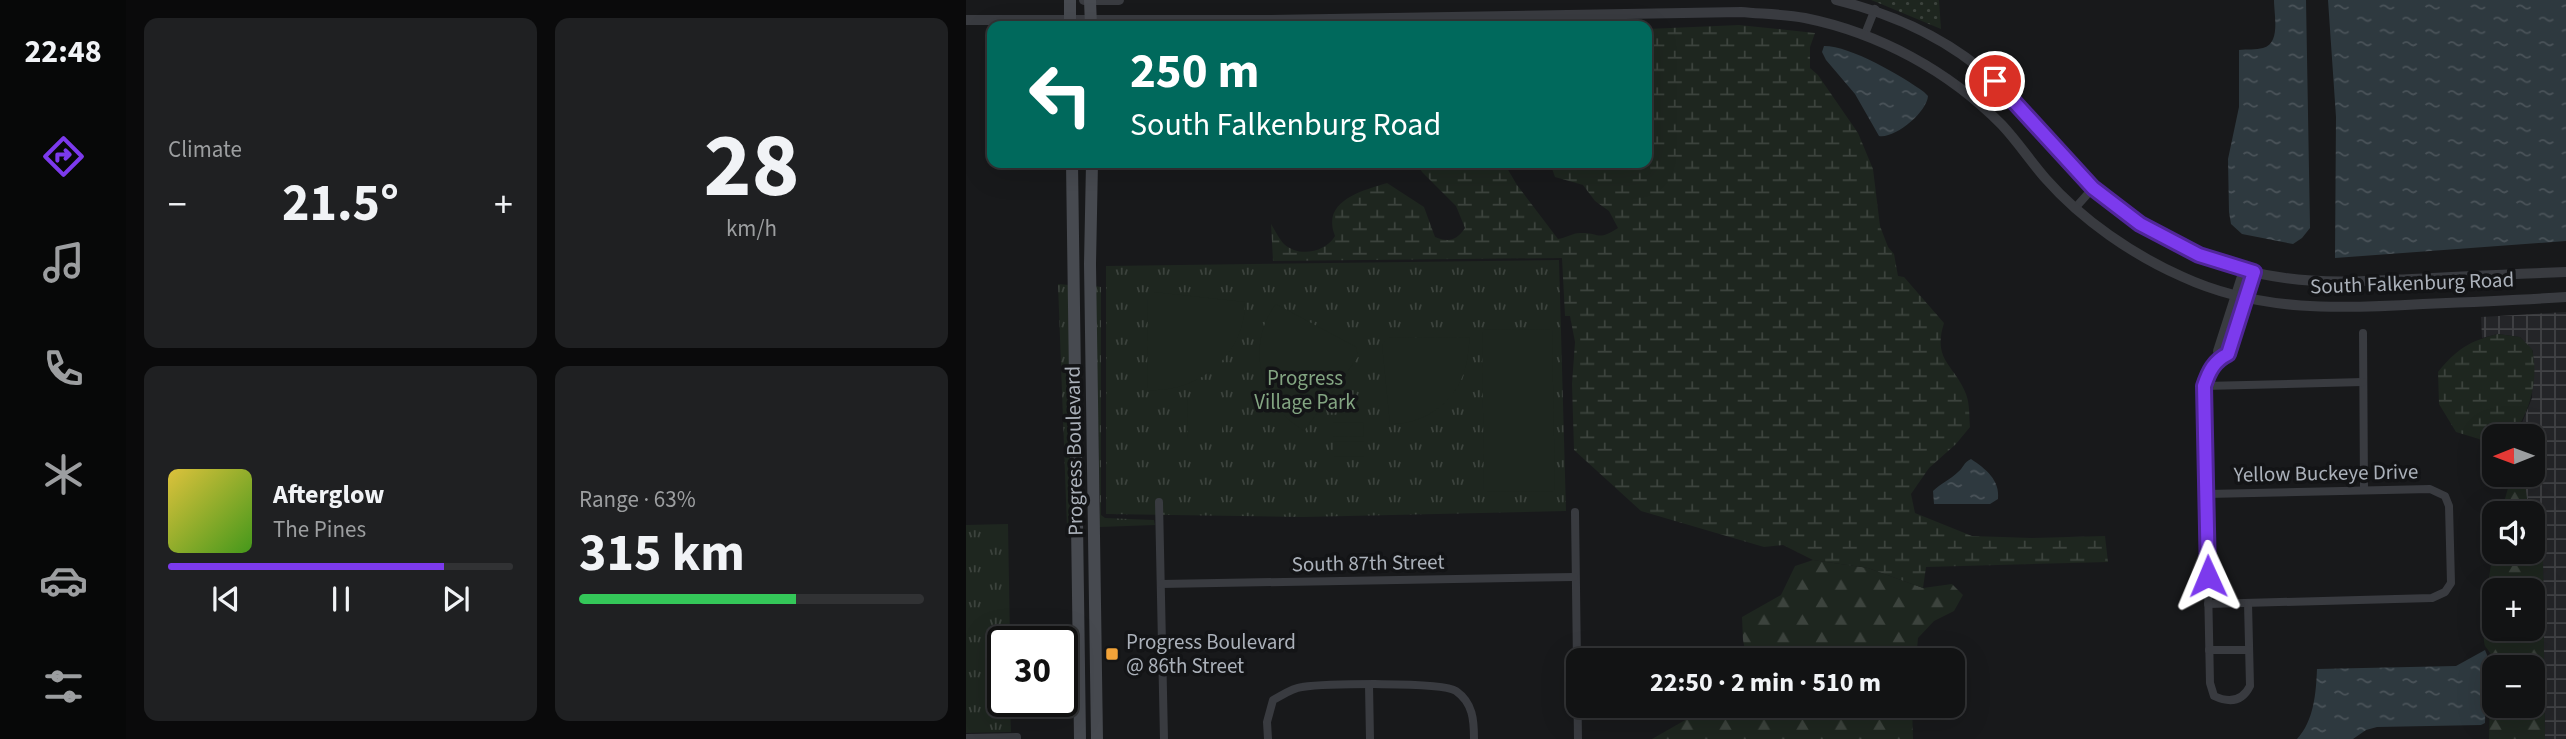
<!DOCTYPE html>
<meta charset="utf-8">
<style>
:root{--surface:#121314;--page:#1f2022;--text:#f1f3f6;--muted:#9c9ea0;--line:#313234;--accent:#7c3aed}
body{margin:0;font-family:"Source Sans 3",sans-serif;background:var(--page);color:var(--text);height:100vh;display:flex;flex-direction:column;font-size:26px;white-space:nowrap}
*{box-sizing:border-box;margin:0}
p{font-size:23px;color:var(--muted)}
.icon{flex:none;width:38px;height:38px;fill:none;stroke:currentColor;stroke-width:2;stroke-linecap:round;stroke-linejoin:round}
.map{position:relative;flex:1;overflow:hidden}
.sheet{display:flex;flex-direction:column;gap:18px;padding:18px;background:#0a0a0b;width:840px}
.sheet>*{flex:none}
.hud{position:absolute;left:21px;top:21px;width:665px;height:147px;border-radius:14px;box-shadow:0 7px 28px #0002,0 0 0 2px var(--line);background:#00695c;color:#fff;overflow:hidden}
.needle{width:46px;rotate:269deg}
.fabs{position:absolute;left:1516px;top:424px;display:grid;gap:14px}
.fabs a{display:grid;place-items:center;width:63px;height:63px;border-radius:14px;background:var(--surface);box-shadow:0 7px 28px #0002,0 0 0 2px var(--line);font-size:35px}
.speed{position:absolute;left:21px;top:626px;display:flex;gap:14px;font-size:35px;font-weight:700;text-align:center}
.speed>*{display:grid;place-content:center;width:91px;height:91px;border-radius:50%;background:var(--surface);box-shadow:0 7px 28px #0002,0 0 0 2px var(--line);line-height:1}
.speed .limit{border:4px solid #111;border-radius:10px;background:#fff;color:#111}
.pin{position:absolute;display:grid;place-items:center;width:60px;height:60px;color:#fff;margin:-30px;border:4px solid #fff;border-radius:50%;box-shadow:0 2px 7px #0007}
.me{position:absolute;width:77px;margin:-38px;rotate:359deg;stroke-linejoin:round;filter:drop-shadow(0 0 5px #0008)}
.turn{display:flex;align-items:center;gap:24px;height:147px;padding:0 28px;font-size:32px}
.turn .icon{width:91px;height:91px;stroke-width:2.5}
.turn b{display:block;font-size:49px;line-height:60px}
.big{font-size:52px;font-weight:700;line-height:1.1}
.sheet .widget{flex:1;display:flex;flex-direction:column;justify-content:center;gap:10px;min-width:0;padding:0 24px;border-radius:14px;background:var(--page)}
.sheet .dial{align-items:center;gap:0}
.dial b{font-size:91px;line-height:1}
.song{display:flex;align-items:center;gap:21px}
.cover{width:84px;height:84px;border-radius:10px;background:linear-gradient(135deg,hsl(50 70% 55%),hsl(100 70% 35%))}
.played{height:7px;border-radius:4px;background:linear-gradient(90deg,var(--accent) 80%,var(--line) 80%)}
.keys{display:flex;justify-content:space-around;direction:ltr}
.heat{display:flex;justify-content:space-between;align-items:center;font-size:38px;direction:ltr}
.charge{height:10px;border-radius:5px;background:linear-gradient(90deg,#34c759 63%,var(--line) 0)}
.sheet .tiles{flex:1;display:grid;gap:18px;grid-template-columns:repeat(2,1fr)}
.trip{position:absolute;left:600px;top:648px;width:399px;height:70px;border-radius:14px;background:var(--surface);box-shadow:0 7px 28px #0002,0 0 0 2px var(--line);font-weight:700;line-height:70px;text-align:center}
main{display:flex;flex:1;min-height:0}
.tabs{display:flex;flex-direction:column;width:126px;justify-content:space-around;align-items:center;background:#070808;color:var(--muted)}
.tabs .icon{width:49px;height:49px}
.tabs .on{color:var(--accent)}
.tabs b{font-size:32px;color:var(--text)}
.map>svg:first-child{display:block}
</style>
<main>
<nav class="tabs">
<b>22:48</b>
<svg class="icon on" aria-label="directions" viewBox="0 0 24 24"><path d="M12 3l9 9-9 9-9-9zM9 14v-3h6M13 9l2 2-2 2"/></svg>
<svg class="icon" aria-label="music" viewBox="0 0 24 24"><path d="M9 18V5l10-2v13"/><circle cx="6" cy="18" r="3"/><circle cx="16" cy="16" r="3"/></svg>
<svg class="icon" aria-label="phone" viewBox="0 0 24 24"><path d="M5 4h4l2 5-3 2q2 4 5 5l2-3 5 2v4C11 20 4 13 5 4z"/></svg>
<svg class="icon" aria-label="climate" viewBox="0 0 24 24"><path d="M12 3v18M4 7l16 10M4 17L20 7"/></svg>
<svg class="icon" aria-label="car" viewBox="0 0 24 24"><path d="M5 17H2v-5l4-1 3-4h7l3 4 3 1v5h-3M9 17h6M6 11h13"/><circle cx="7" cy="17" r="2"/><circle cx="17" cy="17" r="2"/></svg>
<svg class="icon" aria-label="filters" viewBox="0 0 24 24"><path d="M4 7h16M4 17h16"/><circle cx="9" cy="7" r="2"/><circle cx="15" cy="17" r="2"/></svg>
</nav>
<section class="sheet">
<div class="tiles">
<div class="widget"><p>Climate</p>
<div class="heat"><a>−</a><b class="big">21.5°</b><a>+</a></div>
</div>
<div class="widget dial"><b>28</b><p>km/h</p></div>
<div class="widget">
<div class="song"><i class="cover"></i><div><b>Afterglow</b><p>The Pines</p></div></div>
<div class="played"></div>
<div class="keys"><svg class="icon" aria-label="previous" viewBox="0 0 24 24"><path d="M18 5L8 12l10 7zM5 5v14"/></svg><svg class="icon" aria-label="pause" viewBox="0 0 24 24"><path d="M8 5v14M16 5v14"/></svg><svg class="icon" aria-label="next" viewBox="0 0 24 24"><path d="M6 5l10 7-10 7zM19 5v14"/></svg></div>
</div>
<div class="widget"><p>Range · 63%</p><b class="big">315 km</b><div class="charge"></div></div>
</div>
</section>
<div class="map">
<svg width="1600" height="739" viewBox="0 0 1600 739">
<defs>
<pattern id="industrial-grid" width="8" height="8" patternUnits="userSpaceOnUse" patternTransform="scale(1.75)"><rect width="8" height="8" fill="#242528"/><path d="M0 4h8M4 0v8" fill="none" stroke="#414245"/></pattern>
<pattern id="grass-dots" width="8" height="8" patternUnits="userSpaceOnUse" patternTransform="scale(1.75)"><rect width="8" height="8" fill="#1e261f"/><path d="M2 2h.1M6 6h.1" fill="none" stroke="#3c433d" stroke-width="1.8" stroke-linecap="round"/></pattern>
<pattern id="forest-firs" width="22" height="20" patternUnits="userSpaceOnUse" patternTransform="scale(1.75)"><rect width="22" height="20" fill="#1e261f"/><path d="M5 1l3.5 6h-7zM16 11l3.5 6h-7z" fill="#3c433d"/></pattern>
<pattern id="wetland-marsh" width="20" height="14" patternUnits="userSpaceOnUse" patternTransform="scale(1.75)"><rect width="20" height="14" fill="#1e261f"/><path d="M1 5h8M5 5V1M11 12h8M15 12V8" fill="none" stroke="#3c433d"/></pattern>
<pattern id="park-tufts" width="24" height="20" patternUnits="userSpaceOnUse" patternTransform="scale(1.75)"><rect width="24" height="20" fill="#1e261f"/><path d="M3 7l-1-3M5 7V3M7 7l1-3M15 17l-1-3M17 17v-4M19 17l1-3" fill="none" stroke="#3c433d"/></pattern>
<pattern id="water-ripples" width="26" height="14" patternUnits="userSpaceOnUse" patternTransform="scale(1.75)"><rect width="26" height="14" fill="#2e393f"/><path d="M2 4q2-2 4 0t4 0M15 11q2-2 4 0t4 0" fill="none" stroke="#4a5359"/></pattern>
</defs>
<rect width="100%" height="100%" fill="#18191b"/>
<path fill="url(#industrial-grid)" d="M1600 312V739H1579L1577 560H1563L1561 555V551H1566V513H1563L1553 474H1566V436H1546L1556 423 1566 398 1567 351 1554 337 1532 334 1516 338 1515 317Z"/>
<path fill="url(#grass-dots)" d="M905 0H973L975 29 915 4Z"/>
<g fill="url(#forest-firs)" fill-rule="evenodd">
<path d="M1546 474 1554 475 1559 484 1563 513H1535Z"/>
<path d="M1528 547V551H1561L1563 560H1577L1579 739H1523L1525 655C1524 652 1521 649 1519 646 1514 633 1525 563 1528 547ZM1528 590H1566V628H1528ZM1528 667H1566V705H1528Z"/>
<path d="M847 560 902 568 957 588 986 584 997 595 988 611 968 621 952 638 950 660H781L777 640 776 617 815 595 829 566Z"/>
<path d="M754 705H946L947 739H686L735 711Z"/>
</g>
<g fill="url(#wetland-marsh)">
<path d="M773 25 849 33 844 47V68L852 75 892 133 907 169 914 226 922 247 928 254 932 276 938 277 978 323C966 361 989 365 1000 394 1004 404 1003 417 1004 427L990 444 963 468 945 494 949 513 1006 536 1066 538 1139 536 1142 562 960 567 957 588 902 568 847 560 817 545 798 547 675 511 608 450 606 384 609 342 604 316H599L596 258 307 261 305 224C309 230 313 239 318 244 333 258 360 252 369 236 355 201 395 191 421 183L458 207 469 237C483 243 491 240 499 228L490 206 456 172 451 163H538L551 185 592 239C599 238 607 233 614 233 634 232 630 242 652 228L643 211 629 201 617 185 589 177 584 163H681V29Z"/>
<path d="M1532 334 1554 337 1566 349C1573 378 1565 411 1546 436H1528V446L1526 447 1513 439 1490 432 1473 404 1472 372C1491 349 1503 341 1532 334Z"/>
</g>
<g fill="url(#park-tufts)">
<path d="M593 260 600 511 337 517 140 514V266Z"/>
<path d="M92 284 103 285 106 527H101Z"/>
<path d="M129 286 135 287V515L139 518 188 520 189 525 133 527 134 504Z"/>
<path d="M42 524 44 642H37V702H44L45 732 0 733V525Z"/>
</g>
<g fill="#1e261f">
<path d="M188 292 279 302C279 355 233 393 181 390L182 297Z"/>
<path d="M310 304 390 347 392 357 338 431C330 425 320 419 314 410 289 380 286 335 310 304Z"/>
<path d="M586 329 589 491 518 492 516 330Z"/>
<path d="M504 337C502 350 502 363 497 375 486 405 455 425 424 424L416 344 422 338Z"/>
<path d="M221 398H256V440H222Z"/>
<path d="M397 422 398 436 367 437V423Z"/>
<path d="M398 441V456L368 457V442Z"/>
</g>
<g fill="url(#water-ripples)">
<path d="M1308 0H1340L1344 228 1336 238 1327 244 1276 234 1265 224 1263 212 1262 159 1273 107V50C1281 49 1290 50 1297 48 1315 44 1308 14 1308 0Z"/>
<path d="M1362 0H1600V241L1369 258 1370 117Z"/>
<path d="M858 46C885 46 936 76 958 92L962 96C961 112 929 139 913 136L889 94 860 60 856 52Z"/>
<path d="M1005 459C1020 469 1034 480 1032 499L1024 504H968L967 491C974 484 985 479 992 472 998 467 997 463 1005 459Z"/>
<path d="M1519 650 1521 655 1519 723 1515 725 1411 727 1400 730 1387 739H1331C1348 721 1350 693 1351 669L1490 666Z"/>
</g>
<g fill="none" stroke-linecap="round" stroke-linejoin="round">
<g stroke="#393b40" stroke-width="8">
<path d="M899 34 909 9"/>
<path d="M1110 207 1127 188"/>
<path d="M1397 333 1398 490"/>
<path d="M1255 358 1251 351 1277 270"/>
<path d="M1238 386 1397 382"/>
<path d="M1241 494 1464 489 1479 496 1483 506 1485 583 1479 592 1466 598 1242 604"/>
<path d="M193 502 198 739"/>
<path d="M609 512 612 739"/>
<path d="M195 584 608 577"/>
<path d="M1282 603 1284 686C1276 702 1263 703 1248 696L1244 683 1238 386C1243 371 1249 361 1263 354L1288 272"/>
<path d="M1243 650H1283"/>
<path d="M403 685 404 739"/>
<path d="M0 738 51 737V739"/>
<path d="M302 739 301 722 307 700C315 696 326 688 336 687 358 684 475 681 490 691 507 703 508 720 508 739"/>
</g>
<g stroke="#393b40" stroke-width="10">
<path d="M118 0H153"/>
<path d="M870 0C928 14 984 40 1029 81 1064 113 1091 154 1126 187 1177 235 1250 269 1319 278 1361 284 1404 281 1446 279 1498 276 1549 274 1600 272"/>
<path d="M0 20H302L775 12C796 14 818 14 839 18 913 33 983 71 1036 125 1052 142 1065 162 1080 179 1116 220 1167 255 1217 277 1293 312 1375 309 1457 304 1505 302 1552 300 1600 297"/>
</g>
<g stroke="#474a50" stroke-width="12">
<path d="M104 0V26"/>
<path d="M124 0 125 26"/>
<path d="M106 163 114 739"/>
<path d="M126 163 124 264 131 739"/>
</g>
</g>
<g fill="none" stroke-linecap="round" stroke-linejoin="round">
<g stroke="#51269a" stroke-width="18">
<path id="route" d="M1029 81 1127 188 1174 224 1233 255 1288 272 1262 354C1248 361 1243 371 1238 386L1242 576"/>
</g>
<use href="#route" stroke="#7c3aed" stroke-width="12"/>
</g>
<rect fill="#f2a339" stroke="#131416" stroke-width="2.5" x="139" y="647" width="14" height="14" rx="3.5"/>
<g text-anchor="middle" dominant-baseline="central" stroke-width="7" stroke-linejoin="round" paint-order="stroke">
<g font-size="21" fill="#abb1ba" stroke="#131416">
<text transform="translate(1446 283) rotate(-2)">South Falkenburg Road</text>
<text transform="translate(108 451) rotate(-91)">Progress Boulevard</text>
<text transform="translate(1360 473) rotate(-1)">Yellow Buckeye Drive</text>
<text transform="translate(402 563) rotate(-1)">South 87th Street</text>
</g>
<g font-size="21" fill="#83a582" stroke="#131416">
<text x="339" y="378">Progress<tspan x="339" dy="24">Village Park</tspan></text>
</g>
<g font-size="21" fill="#abb1ba" stroke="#131416" text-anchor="start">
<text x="160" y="642">Progress Boulevard<tspan x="160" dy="24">@ 86th Street</tspan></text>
</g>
</g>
</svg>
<div class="fabs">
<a><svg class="needle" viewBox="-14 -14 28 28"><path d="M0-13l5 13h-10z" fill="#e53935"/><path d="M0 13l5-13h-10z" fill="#9c9ea0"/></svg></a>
<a><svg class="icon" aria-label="sound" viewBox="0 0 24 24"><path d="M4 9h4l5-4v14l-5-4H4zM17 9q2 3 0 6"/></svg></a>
<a>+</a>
<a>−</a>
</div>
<div class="speed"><div class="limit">30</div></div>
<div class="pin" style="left:1029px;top:81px;background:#d93025"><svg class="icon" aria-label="arrive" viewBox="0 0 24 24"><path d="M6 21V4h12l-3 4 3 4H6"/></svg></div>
<svg class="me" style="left:1242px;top:576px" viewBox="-20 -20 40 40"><path d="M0-17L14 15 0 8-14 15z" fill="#7c3aed" stroke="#fff" stroke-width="4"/></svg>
<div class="trip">22:50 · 2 min · 510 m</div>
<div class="hud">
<div class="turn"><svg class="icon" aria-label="left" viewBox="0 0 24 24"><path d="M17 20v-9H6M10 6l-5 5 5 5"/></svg><div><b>250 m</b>South Falkenburg Road</div></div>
</div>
</div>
</main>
